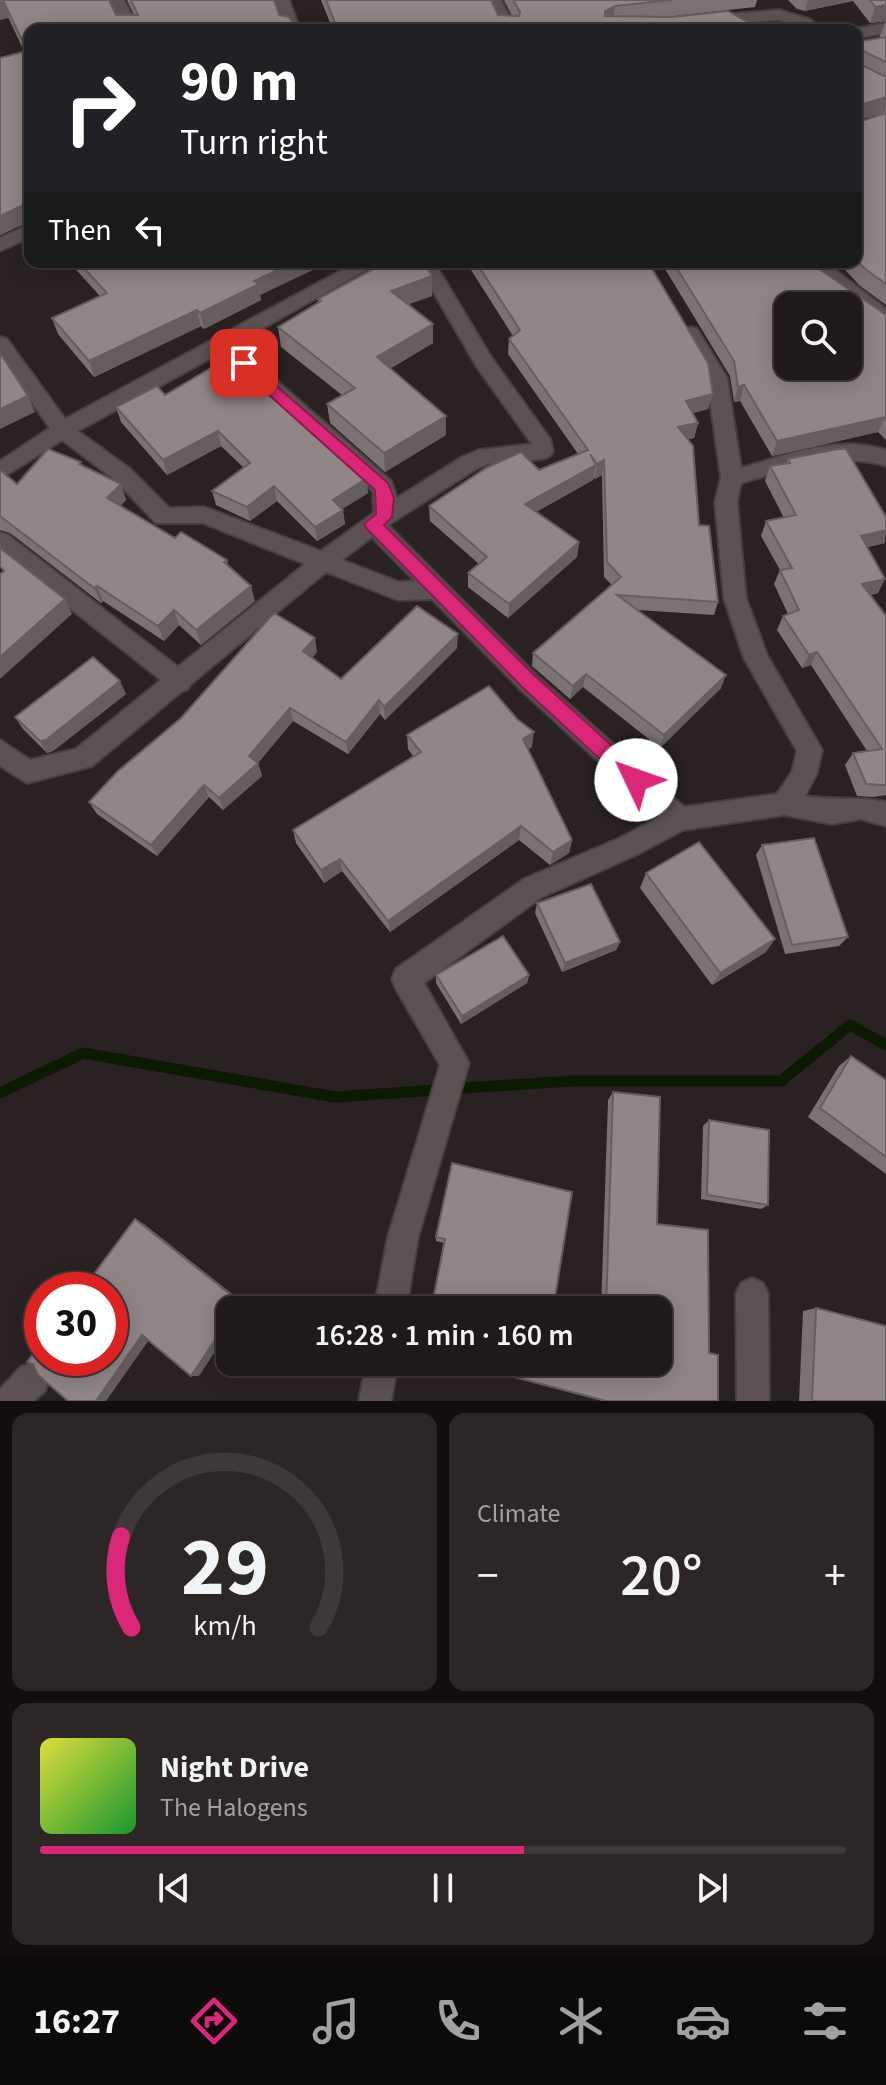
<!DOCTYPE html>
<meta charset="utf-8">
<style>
:root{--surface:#20191a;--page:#2d2627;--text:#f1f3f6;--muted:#a2a0a2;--line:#3d3839;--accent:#db2777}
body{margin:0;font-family:"Source Sans 3",sans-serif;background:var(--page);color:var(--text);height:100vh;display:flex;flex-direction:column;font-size:30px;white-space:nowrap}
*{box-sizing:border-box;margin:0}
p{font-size:26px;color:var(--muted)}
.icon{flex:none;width:44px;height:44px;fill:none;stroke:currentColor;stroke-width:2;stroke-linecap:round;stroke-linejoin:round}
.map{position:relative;height:1401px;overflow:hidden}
.side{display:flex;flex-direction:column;gap:12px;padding:12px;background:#120e0e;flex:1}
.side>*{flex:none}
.hud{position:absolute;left:24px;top:24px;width:838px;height:244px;border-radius:16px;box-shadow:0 4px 20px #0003,0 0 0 2px var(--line);background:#202124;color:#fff;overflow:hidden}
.fabs{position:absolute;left:774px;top:292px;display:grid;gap:16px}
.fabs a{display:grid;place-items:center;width:88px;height:88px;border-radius:16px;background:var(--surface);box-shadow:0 4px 20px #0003,0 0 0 2px var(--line);font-size:40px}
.speed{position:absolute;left:24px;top:1272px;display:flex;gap:16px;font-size:40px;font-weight:700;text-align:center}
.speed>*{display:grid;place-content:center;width:104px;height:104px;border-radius:50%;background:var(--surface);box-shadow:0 4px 20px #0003,0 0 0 2px var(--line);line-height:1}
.speed .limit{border:12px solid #d22;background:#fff;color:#111}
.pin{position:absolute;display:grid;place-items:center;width:68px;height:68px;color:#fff;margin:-34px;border-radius:16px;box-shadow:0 4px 12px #0006}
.me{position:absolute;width:88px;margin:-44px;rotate:312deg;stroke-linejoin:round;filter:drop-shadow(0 0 6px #0008)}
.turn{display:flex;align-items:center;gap:28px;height:168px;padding:0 24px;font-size:36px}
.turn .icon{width:104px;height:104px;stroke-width:2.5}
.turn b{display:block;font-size:56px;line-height:68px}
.then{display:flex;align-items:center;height:76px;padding:0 24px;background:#0003;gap:16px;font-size:30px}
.big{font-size:60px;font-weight:600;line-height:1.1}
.side .card{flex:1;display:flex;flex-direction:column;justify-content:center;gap:12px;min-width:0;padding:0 28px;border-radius:16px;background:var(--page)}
.side .dial{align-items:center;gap:0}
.dial svg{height:208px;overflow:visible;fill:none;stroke:var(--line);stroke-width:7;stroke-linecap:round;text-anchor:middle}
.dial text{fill:var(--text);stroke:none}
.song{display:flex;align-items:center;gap:24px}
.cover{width:96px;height:96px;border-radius:12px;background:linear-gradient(135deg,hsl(60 70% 55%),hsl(130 70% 35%))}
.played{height:8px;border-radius:4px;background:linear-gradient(90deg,var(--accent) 60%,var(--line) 60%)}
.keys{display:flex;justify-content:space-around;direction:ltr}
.heat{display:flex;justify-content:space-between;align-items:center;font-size:44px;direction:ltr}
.side .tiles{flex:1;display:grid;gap:12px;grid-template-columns:1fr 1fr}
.card:last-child{grid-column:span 2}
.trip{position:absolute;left:216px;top:1296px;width:456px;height:80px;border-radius:16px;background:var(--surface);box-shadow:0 4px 20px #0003,0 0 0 2px var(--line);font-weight:600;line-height:80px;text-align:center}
.menu{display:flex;height:128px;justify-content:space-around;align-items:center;background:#0d0a0a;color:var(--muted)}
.menu .icon{width:56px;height:56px}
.menu .on{color:var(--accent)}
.menu b{font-size:36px;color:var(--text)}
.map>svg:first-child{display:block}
</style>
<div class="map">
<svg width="886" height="1401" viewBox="0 0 886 1401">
<rect width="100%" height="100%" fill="#2a2123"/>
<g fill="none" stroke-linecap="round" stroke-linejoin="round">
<path stroke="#0b1a00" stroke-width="11" d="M0 1093 83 1053 335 1097 570 1081H781L850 1025 886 1045"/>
<g stroke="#463f40" stroke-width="4">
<g id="street">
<path d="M108 0H124L139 30H123Z"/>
<path d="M273 0H289L300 30H284Z"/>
<path d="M485 0H501L516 30H500Z"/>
<path d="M779 10 809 19 824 30H806L779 20 710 26 702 21 710 16Z"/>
<path d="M886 23V33L856 38V30H850Z"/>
<path d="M30 224V237L0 251V238Z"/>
<path d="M357 262H380L235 344 391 481 397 498 462 457 479 450 532 444 477 367 416 262H434L491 357 550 439 553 451 550 456 543 459 488 464 476 469 388 525 536 675 684 807 777 794 792 772 797 751 744 658 724 598 715 502 721 478 707 378 680 334 690 327 697 329 727 378 741 468C787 455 838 434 886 450V466C837 451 789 470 741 483L737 502 746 598 767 655 822 750 817 773 805 796C833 801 858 796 886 802V826L861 819 832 824 784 815 683 830 638 854 542 897 424 983 469 1063 418 1237 406 1310H374L388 1237 440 1065 396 989 392 979 396 969 524 879 620 838 659 817 520 689 432 599 398 600 326 572 191 684 188 689 181 692 92 766 27 783 0 766V740L30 760 76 749 161 680 0 553V532L8 535 178 667 305 564 203 523H156L115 480 62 440 0 479V461L50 428 0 358V337L7 339 65 419ZM220 353 373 491 374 513 321 551 204 507 169 508 129 468 78 431ZM372 537 415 581 399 582 342 560Z"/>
<path d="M804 262H825L886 309V326L879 324Z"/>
<path d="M752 1278 763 1283 768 1294 769 1401H737L736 1294 741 1283Z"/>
<path d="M366 1362H398L391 1401H359Z"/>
<path d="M33 1363 45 1367 49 1379 45 1391 34 1401H0V1389L21 1367Z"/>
</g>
</g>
<use href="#street" fill="#5c5254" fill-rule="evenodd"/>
</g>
<g fill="#7c7274">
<path d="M0 0 116 15H134L127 0H274L30 30V229L28 222 0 235V58L24 51Z"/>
<path d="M321 0H491L498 15 512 16 504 0H757L755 7 666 17 757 30H333Z"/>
<path d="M788 0H886V21L870 23 853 1 805 11 797 9Z"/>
<path d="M886 21V113L861 119 862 121 886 113V305L859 285 838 262H856V42L879 38Z"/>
<path d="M69 262H329L260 295 261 300 204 329 201 326 94 377 58 334 52 318 100 296Z"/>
<path d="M466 262H648L708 409 693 413 698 423 694 438 688 439 699 525 718 602 714 615 638 610 721 688 660 748 583 687 570 699 532 666 533 653 612 585 604 577 602 475 595 479 594 477 593 480 536 512 579 542 577 557 508 618 468 587V573L479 564 430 521 429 506 539 470 578 454 508 354 509 339 513 336Z"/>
<path d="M662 262H809L886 315V440L878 432 772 456 740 401 734 402 730 376 662 264Z"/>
<path d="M432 276V296L409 304 433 324V343L391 368 446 435 385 472 330 423 327 404 342 395 281 347 278 327 318 302V299Z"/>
<path d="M165 395 368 493 342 509 345 524 317 541 277 501 250 521 216 505 212 491 244 468 221 446 167 475 121 422 116 407Z"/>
<path d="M788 459 885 543 868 547 878 593 870 595 886 616V795L874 797 857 796 845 765 853 753 867 751 811 665 802 668 777 630 783 616 788 614 774 584 780 570 761 536 766 521 784 518 765 481 770 466 787 463Z"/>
<path d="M83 466 121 484 126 500 120 506 175 538 227 560 228 566 255 601 201 645 179 625 164 641 103 601 101 603 10 533 0 530V470L17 484Z"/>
<path d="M457 648 385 720 380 714 348 754 293 721 258 763 262 776 223 810 209 797 157 856 97 814 89 802 317 652 312 658 341 679Z"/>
<path d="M126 694 53 751 47 753 23 729 15 717Z"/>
<path d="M407 735 532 747 528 749 572 840 569 853 550 865 519 840 390 932 342 871 324 883 296 843 293 830 413 756 408 749Z"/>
<path d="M762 845 848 937 839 946 785 954 756 855Z"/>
<path d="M646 873 766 952 712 985 640 888Z"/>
<path d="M537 903 620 942 616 950 562 972 535 913Z"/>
<path d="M436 975H529L527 983 461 1024 436 983Z"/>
<path d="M851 1056 886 1080V1174L808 1117 839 1066Z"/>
<path d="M613 1092 657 1224 709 1353 718 1401H603L454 1362H658V1310H601L608 1100Z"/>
<path d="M709 1120 768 1205 761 1209 701 1199 703 1126Z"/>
<path d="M572 1192 431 1310 444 1243 436 1241V1237Z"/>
<path d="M816 1308 886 1401H799L803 1311Z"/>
</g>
<g fill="#655d5e">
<path d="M808 0H853L805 11Z"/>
<path d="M4 2 9 18 0 20V3Z"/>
<path d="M886 5V21L870 23 875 7Z"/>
<path d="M615 6 613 22 603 27 605 11Z"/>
<path d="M886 97 885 112 856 121 860 105Z"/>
<path d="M23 205 29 221 30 220V229L28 222 0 235V216Z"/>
<path d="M294 262H329L260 295 261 300 204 329 200 313 254 281Z"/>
<path d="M432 276V296L392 310 391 291Z"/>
<path d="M197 310 201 326 94 377 89 361Z"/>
<path d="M433 324V343L378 376 377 357Z"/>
<path d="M744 385 740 401 734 402 738 387Z"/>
<path d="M713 394 708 409 682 416 686 401Z"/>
<path d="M28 396 35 412 0 429V409Z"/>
<path d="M446 416V435L385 472 384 453Z"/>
<path d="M885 417 878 432 772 456 777 441Z"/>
<path d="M698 423 694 438 675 442 678 427Z"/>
<path d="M218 431 221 446 167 475 163 460Z"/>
<path d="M604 460 602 475 595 479 597 464Z"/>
<path d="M596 465 593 480 523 519 525 504Z"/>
<path d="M367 478 368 493 334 514 333 500Z"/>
<path d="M121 484 126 500 113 514 107 498Z"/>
<path d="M274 486 277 501 250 521 247 507Z"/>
<path d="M343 510 345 524 317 541 315 527Z"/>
<path d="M886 530 885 543 854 550 861 536Z"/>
<path d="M579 542 577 557 508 618 509 604Z"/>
<path d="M885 579 878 593 855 598 862 584Z"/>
<path d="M97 586 103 601 101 603 94 588Z"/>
<path d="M251 586 255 601 201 645 196 630Z"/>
<path d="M65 599 72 614 0 679V657Z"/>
<path d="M174 610 179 625 164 641 158 626Z"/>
<path d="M458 634 457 648 385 720 384 707Z"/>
<path d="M315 638 317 652 305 665 303 651Z"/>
<path d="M817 652 811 665 802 668 809 655Z"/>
<path d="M586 674 583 687 570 699 573 686Z"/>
<path d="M726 675 721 688 660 748 664 735Z"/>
<path d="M120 681 126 694 53 751 47 753 40 741Z"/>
<path d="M379 700 380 714 348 754 346 742Z"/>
<path d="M290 708 293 721 256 765 258 763 262 776 223 810 219 798 249 756Z"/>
<path d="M534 732 532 747 521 753 523 739Z"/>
<path d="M204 785 209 797 157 856 151 845Z"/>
<path d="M521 826 519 840 390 932 388 921Z"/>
<path d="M572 840 569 853 550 865 553 852Z"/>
<path d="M340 859 342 871 324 883 321 870Z"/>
<path d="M775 939 766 952 712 985 720 973Z"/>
<path d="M620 942 616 950 562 972 565 963Z"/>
<path d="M529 975 527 983 461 1024 462 1016Z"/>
<path d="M135 1219 144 1224 246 1305 242 1310H234Z"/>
<path d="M230 1317V1329L199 1376H191Z"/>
<path d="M142 1335 151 1337 106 1401H96Z"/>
</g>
<g fill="#908587" stroke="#655d5e" stroke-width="2" fill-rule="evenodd">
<path d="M0 0H109L116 15H138L131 0H274L279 15 289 17 297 30H30V220L27 221V208L23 205 0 216V58L27 51 4 2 0 3Z"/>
<path d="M326 0H491L498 15 519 16 520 12 513 0H672L615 6 605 11V16L672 17 728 11 757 27 752 30H338Z"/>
<path d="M870 0H886V5L875 7Z"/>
<path d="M886 37V62L859 49 860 64 886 77V97L860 105 858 118 862 121 886 113V284L865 269 856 259V50H857L856 42Z"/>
<path d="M78 262H294L254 281 259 284 200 313 197 310 89 361 52 318 107 293Z"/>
<path d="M386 262H424L432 276 391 291 433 324 377 357 446 416 384 453 327 404 355 388 278 327 321 301 318 299Z"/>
<path d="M476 262H648L708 363 713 394 686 401 698 423 678 427 693 446 699 525 709 526 718 602 617 595 726 675 664 735 586 674 573 686 533 653 621 577 607 562 604 460 597 464 590 454 596 465 525 504 579 542 509 604 468 573 487 557 429 506 486 468 521 452 539 470 588 450 509 339 520 330Z"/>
<path d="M673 262H809L886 315V418L885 417 777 441 744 385 738 387 734 361ZM788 306H848V366H788Z"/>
<path d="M0 353 28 396 0 409Z"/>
<path d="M226 359 303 423 305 421 367 478 333 500 343 510 315 527 274 486 247 507 212 491 250 463 218 431 163 460 116 407 157 386 165 395Z"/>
<path d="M48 449 81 462 79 464 121 484 107 498 175 538 181 532 227 560 224 562 251 586 196 630 174 610 158 626 97 586 94 588 0 516V470L17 484Z"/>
<path d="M838 449H846L886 517V530L861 536 885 579 862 584 886 616V785H882L866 784 853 753 882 749 817 652 809 655 783 616 799 610 780 570 792 568 766 521 796 515 770 466 790 463 788 459 802 456Z"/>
<path d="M0 548 65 599 0 657V574L4 571 0 566Z"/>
<path d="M417 606 458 634 384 707 379 700 346 742 290 708 249 756 258 763 219 798 204 785 151 845 89 802 118 771 181 718 274 613 315 638 303 651 341 679Z"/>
<path d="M93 657 120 681 46 740 40 741 15 717Z"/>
<path d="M489 686 517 719 534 732 523 739 572 840 553 852 521 826 388 921 340 859 321 870 293 830 421 752 407 735Z"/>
<path d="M814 838 848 937 792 945 762 845Z"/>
<path d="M699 842 775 939 720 973 646 873Z"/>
<path d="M591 884 620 942 565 963 537 903Z"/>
<path d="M503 936 529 975 462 1016 436 975Z"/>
<path d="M851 1056 886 1080V1157L820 1108Z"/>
<path d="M613 1092 660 1097 657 1224 708 1230 709 1353 718 1355V1401H606L457 1362H658V1310H606Z"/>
<path d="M709 1120 769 1130 768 1205 707 1195Z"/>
<path d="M452 1163 572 1192 554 1304 580 1310H431L445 1239 436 1237Z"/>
<path d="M135 1219 240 1302 234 1310H230V1317L191 1376 142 1335 96 1401H68L38 1375 33 1364 27 1362 42 1342V1358H110V1290H82Z"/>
<path d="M816 1308 886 1326V1401H812Z"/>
</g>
<path fill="#db2777" stroke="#8e194d" stroke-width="2" d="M244 358 388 483 394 498 392 517 384 525 535 676 643 774 646 780 643 786 636 788 629 786 522 687 367 529 364 524 376 514 375 490 238 367V359Z"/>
</svg>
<div class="fabs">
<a><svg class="icon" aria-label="search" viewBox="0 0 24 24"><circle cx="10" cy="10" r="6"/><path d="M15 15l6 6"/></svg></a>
</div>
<div class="speed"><div class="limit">30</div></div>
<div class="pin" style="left:244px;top:363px;background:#d93025"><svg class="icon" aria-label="arrive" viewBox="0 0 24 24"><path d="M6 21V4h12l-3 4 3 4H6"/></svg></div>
<svg class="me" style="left:636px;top:780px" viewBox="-20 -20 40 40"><circle r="19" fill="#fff"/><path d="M0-13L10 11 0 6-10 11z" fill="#db2777"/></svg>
<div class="trip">16:28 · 1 min · 160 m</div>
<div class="hud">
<div class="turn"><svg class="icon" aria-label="right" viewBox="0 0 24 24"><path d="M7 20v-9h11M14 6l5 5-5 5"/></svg><div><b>90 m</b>Turn right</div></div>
<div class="then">Then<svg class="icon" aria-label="left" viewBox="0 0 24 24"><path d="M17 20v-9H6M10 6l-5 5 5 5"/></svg></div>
</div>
</div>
<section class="side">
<div class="tiles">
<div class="card dial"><svg viewBox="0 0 100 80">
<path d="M14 69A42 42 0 1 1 86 69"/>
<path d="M14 69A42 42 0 0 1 10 34" stroke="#db2777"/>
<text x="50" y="56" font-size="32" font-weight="700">29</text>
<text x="50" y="72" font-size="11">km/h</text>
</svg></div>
<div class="card"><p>Climate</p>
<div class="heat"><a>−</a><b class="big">20°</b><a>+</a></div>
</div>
<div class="card">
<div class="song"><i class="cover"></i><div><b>Night Drive</b><p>The Halogens</p></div></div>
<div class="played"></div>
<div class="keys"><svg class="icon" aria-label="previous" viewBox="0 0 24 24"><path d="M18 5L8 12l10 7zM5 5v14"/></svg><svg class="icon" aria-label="pause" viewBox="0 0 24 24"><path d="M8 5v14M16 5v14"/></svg><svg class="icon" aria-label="next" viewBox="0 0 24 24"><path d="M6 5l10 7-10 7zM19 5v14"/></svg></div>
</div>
</div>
</section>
<nav class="menu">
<b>16:27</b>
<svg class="icon on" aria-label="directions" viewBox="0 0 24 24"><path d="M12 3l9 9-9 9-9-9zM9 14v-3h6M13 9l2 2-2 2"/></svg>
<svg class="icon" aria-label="music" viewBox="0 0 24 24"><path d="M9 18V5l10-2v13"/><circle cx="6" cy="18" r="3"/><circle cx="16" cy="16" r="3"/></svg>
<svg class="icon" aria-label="phone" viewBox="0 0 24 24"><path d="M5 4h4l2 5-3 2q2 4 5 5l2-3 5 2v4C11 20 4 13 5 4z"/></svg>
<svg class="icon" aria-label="climate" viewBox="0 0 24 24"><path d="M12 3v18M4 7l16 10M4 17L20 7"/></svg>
<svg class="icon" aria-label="car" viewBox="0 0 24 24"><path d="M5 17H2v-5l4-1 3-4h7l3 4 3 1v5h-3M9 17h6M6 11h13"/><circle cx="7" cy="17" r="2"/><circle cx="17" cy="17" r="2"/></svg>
<svg class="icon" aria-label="filters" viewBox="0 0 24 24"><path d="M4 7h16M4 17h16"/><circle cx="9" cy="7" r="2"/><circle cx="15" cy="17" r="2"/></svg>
</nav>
